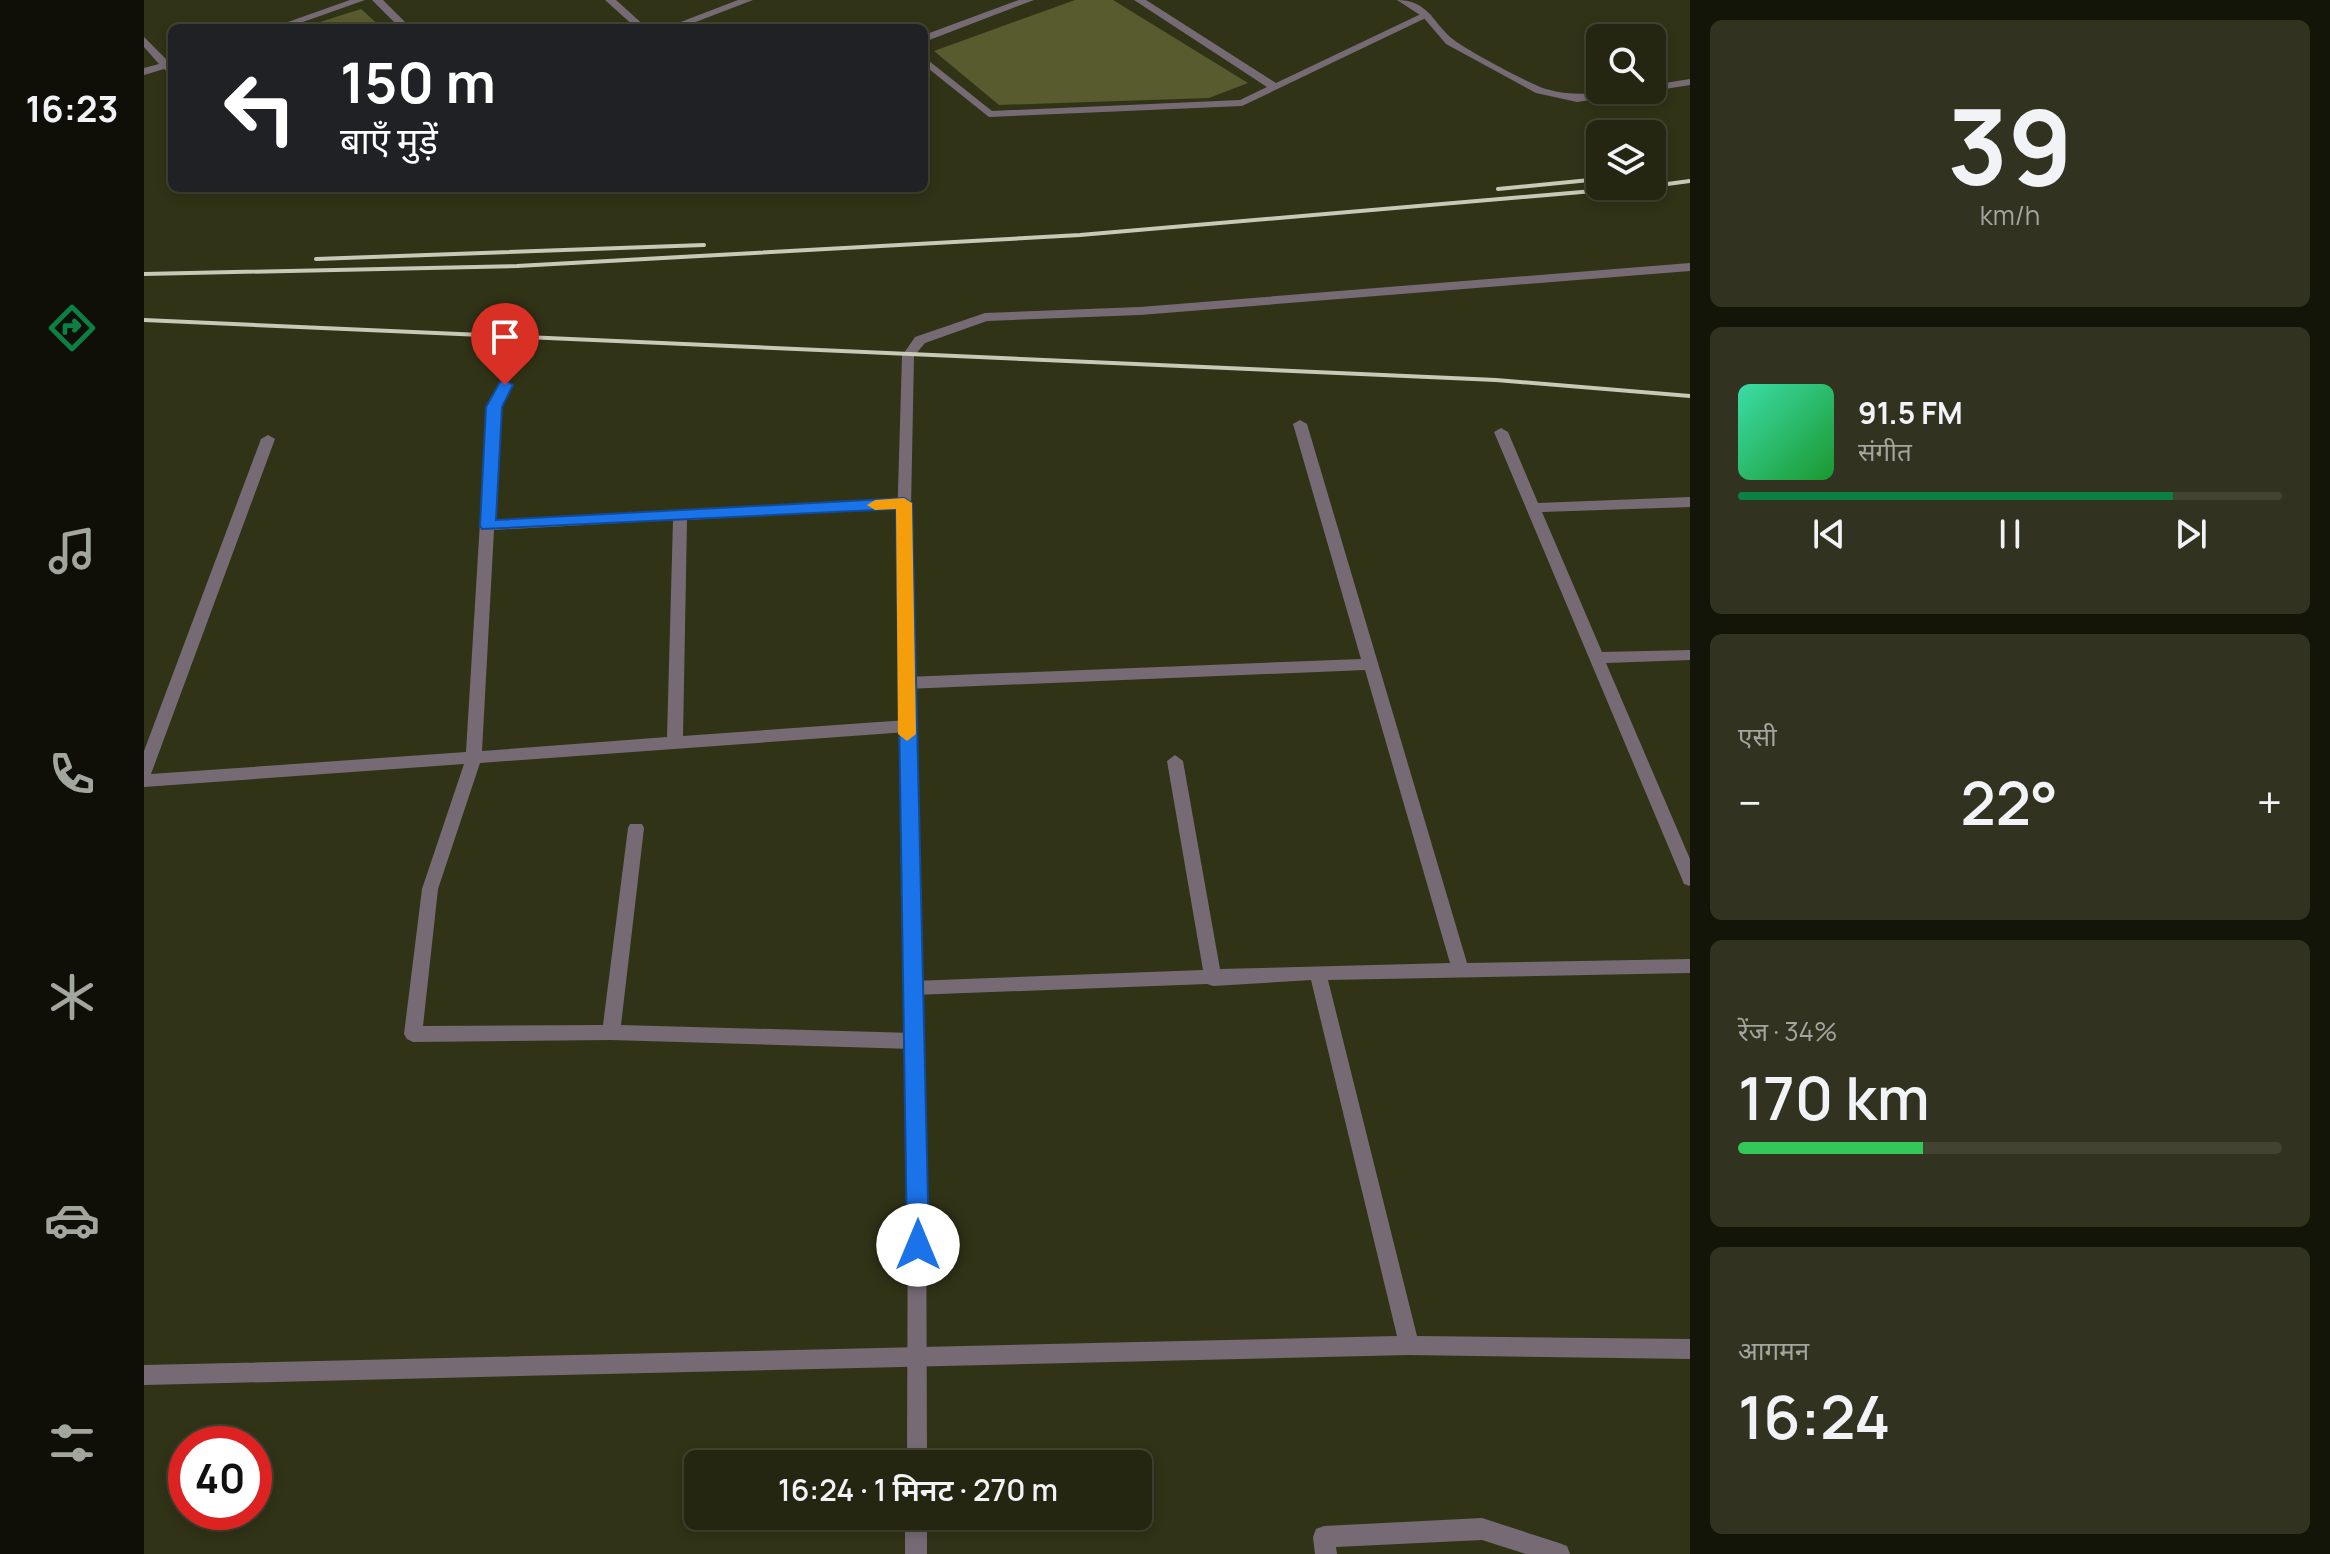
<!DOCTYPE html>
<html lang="hi">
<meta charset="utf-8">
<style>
:root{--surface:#252611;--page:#31321f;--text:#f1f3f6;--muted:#a3a59f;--line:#424331;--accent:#0b8043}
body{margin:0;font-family:Manrope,"Noto Sans Devanagari",sans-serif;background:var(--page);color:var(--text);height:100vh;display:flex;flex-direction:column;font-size:30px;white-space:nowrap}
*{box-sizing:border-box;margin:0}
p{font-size:26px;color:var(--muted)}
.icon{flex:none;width:44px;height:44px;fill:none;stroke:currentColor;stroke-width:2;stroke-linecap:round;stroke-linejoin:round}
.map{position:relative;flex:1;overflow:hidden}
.panel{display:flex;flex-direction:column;gap:20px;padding:20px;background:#141509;width:640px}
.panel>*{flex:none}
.hud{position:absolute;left:24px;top:24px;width:760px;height:168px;border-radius:12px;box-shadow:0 4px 12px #0003,0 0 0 2px var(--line);background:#202124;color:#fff;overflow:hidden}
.fabs{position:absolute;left:1442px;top:24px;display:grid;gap:16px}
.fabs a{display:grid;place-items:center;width:80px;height:80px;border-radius:12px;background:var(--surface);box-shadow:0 4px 12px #0003,0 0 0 2px var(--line);font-size:40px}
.speed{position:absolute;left:24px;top:1426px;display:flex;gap:16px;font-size:40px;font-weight:700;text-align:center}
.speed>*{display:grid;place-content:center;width:104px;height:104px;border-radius:50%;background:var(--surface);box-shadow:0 4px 12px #0003,0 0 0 2px var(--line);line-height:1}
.speed .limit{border:12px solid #d22;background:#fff;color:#111}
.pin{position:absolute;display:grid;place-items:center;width:68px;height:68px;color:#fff;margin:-82px -34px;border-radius:50% 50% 50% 0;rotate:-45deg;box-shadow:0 0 8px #0007}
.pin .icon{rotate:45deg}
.me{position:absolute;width:88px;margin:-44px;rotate:0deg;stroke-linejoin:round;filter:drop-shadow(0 0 6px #0008)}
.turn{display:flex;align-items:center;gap:28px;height:168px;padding:0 40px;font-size:36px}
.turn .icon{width:104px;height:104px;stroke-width:2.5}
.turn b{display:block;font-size:56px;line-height:68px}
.big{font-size:60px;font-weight:600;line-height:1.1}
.panel .widget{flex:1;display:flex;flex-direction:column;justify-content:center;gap:12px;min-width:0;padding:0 28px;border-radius:12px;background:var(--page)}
.panel .dial{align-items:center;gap:0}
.dial b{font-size:104px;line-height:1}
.song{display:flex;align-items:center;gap:24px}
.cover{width:96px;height:96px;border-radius:12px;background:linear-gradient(135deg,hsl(160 70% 55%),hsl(130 70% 35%))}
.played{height:8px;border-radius:4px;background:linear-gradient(90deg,var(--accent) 80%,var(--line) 80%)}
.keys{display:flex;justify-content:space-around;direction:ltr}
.heat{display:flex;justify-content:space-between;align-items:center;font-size:44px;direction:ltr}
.charge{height:12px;border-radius:6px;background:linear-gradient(90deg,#34c759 34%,var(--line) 0)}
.trip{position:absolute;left:540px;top:1450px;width:468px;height:80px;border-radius:12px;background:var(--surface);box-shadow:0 4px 12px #0003,0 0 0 2px var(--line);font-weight:600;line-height:80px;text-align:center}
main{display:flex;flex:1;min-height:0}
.dock{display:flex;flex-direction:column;width:144px;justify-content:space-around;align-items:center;background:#0f0f07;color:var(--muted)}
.dock .icon{width:56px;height:56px}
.dock .on{color:var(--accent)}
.dock b{font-size:36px;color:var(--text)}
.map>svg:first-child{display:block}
</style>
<main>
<nav class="dock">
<b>16:23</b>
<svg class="icon on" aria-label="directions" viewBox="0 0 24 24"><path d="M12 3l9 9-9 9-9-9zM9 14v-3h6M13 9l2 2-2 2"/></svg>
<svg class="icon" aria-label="music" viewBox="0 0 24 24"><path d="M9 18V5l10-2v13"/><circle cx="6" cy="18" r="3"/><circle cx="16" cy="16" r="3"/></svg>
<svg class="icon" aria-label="phone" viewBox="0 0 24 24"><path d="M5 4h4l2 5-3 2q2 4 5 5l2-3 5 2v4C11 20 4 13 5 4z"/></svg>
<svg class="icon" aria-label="climate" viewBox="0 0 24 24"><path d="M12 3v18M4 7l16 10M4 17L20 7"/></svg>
<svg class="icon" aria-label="car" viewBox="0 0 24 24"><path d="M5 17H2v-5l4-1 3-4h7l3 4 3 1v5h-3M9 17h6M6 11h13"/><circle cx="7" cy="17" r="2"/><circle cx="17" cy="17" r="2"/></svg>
<svg class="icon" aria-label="filters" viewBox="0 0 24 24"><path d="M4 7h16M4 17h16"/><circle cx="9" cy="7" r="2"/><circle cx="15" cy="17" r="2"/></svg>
</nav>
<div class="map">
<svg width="1546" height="1554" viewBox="0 0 1546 1554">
<rect width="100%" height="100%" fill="#313317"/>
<g fill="#575b2e">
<path d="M931 0H969L1104 83 1065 98 855 105 790 51Z"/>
<path d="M217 9 238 28H157Z"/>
</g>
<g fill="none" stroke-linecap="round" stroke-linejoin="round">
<g fill="#766b75" fill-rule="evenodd">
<path d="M206 0H221L142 28H127Z"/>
<path d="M228 0H239L267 28H256Z"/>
<path d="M461 0H472L503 28H492Z"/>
<path d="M594 0H609L536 28H521Z"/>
<path d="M875 0H890L780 42V35Z"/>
<path d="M990 0H1002L1132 83 1279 13 1288 15 1098 106 845 117 780 65V57L848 111 1096 100 1123 87Z"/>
<path d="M0 37 24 61 28 60V75L20 69 0 75V68L15 64 0 47Z"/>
<path d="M361 381 368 385 357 407 351 521 765 500 767 503 765 506 760 508 543 520 539 736 763 720 771 726 763 732 336 763 294 889 279 1026 459 1025 484 828 486 824H498L500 828 477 1025 770 1033 776 1036 779 1041 776 1046 770 1049 467 1040 269 1042 263 1039 260 1034 278 889 320 764 0 787V751L117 439 124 435 131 439 7 774 322 752 343 407 356 382ZM529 520 523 737 338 751 350 530Z"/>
<path d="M1156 420 1163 424 1323 963 1546 959V973L1184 980 1273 1336 1546 1339V1359L1265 1355 0 1385V1365L1253 1336 1167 980 1069 986 1063 984 769 995 763 993 760 988 763 983 769 981 1059 970 1023 761 1031 755 1039 761 1076 969 1306 963 1221 670 762 689 754 683 762 677 1217 659 1149 424Z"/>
<path d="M1357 428 1364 432 1394 503 1546 497V507L1398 512 1458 652 1546 650V660L1462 663 1546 859V886L1540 884 1538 879 1350 432Z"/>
<path d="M1338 1518 1415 1543 1423 1546 1426 1554H1382L1338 1540 1192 1547 1193 1554H1171L1169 1537 1172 1529 1180 1526Z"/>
</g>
<g fill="#766b75" fill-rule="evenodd">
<path d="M1253 0C1285 0 1289 24 1310 40 1324 51 1386 84 1402 89 1435 99 1466 90 1500 90L1494 93 1433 102 1392 93 1302 44 1279 17Z"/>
<path d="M1546 79V85L1508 91 1504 90H1508V85Z"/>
<path d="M1546 263V271L996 315 843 321 781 343 770 356 766 559 782 1161 783 1464H763L764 1161 752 559 758 356 771 337 841 313 996 307Z"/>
<rect x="761" y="1516" width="22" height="38"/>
</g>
<g stroke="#c8cab8" stroke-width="4">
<path d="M1508 186 1546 181"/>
<path d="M1354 189 1456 179"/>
<path d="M172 259 560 245"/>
<path d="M0 274 373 266 936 235 1507 186"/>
<path d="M0 320 1352 380 1546 396"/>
</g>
</g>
<path fill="#1a73e8" stroke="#114b97" stroke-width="2" d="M361 380 369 385 358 407 352 520 760 498 768 503 785 1245 781 1252 774 1255 766 1252 763 1245 752 509 338 529 336 526 342 407 356 382Z"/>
<path fill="#f59e0b" d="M760 498 768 503 772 734 763 741 754 734 752 509 731 510 723 505 731 500Z"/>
</svg>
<div class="fabs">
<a><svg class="icon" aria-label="search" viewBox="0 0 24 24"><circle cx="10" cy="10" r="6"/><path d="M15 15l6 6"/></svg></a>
<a><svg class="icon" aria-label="layers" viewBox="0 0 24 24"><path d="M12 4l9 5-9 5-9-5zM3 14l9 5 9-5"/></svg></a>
</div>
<div class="speed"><div class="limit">40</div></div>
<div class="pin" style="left:361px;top:385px;background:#d93025"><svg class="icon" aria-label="arrive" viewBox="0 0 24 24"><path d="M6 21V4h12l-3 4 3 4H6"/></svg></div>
<svg class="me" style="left:774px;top:1245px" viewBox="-20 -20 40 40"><circle r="19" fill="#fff"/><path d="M0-13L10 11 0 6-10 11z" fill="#1a73e8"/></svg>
<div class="trip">16:24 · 1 मिनट · 270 m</div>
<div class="hud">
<div class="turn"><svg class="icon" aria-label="left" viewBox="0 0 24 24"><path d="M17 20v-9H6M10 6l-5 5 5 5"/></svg><div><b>150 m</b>बाएँ मुड़ें</div></div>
</div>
</div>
<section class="panel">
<div class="widget dial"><b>39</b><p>km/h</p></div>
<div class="widget">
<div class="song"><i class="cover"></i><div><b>91.5 FM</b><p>संगीत</p></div></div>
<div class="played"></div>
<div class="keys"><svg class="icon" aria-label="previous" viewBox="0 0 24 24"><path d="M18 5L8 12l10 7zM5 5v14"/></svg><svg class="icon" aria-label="pause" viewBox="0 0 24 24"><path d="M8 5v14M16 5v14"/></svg><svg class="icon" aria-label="next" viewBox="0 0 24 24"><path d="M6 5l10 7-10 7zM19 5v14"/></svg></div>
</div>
<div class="widget"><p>एसी</p>
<div class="heat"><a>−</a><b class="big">22°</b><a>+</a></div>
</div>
<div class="widget"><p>रेंज · 34%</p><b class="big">170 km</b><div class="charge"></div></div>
<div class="widget"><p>आगमन</p><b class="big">16:24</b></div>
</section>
</main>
